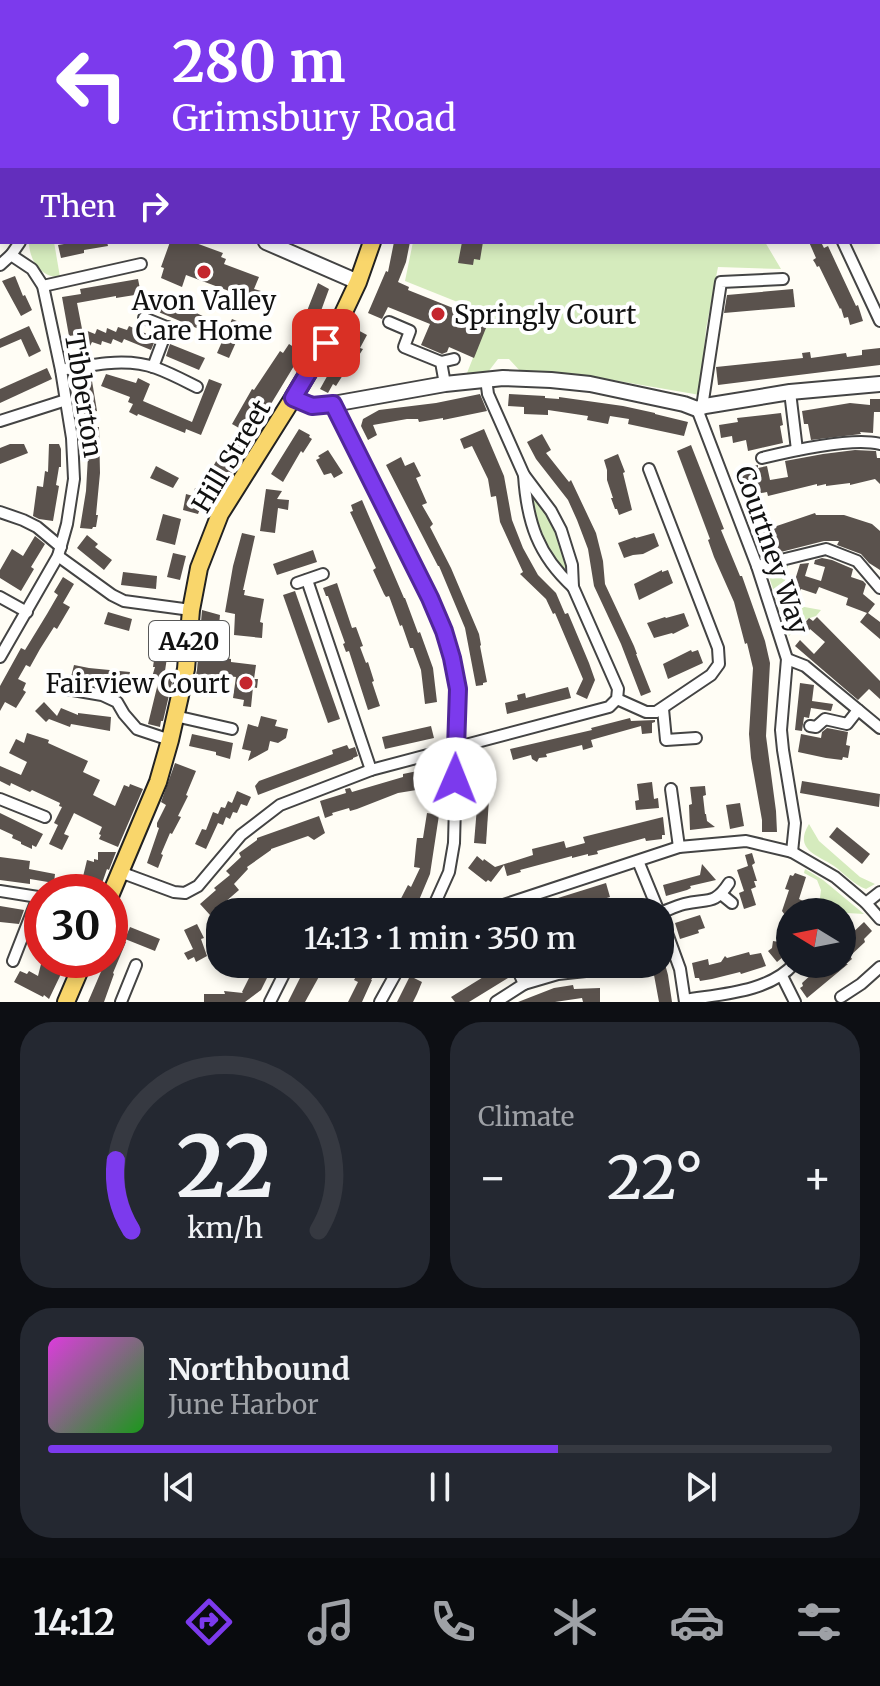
<!DOCTYPE html>
<meta charset="utf-8">
<style>
:root{--surface:#171b24;--page:#242831;--text:#f1f3f6;--muted:#9ea1a6;--line:#363941;--accent:#7c3aed}
body{margin:0;font-family:Merriweather,serif;background:var(--page);color:var(--text);height:100vh;display:flex;flex-direction:column;font-size:30px;white-space:nowrap}
*{box-sizing:border-box;margin:0}
p{font-size:26px;color:var(--muted)}
.icon{flex:none;width:44px;height:44px;fill:none;stroke:currentColor;stroke-width:2;stroke-linecap:round;stroke-linejoin:round}
.map{position:relative;height:1002px;overflow:hidden}
.drawer{display:flex;flex-direction:column;gap:20px;padding:20px;background:#0d0f14;flex:1}
.drawer>*{flex:none}
.banner{position:absolute;left:0px;top:0px;width:880px;height:244px;box-shadow:0 4px 12px #0003;background:#7c3aed;color:#fff;overflow:hidden}
.needle{width:52px;rotate:280deg}
.tools{position:absolute;left:776px;top:898px;display:grid;gap:16px}
.tools a{display:grid;place-items:center;width:80px;height:80px;border-radius:50%;background:var(--surface);box-shadow:0 4px 12px #0003;font-size:40px}
.speed{position:absolute;left:24px;top:874px;display:flex;gap:16px;font-size:40px;font-weight:700;text-align:center}
.speed>*{display:grid;place-content:center;width:104px;height:104px;border-radius:50%;background:var(--surface);box-shadow:0 4px 12px #0003;line-height:1}
.speed .limit{border:12px solid #d22;background:#fff;color:#111}
.pin{position:absolute;display:grid;place-items:center;width:68px;height:68px;color:#fff;margin:-34px;border-radius:16px;box-shadow:0 4px 12px #0006}
.me{position:absolute;width:88px;margin:-44px;rotate:1deg;stroke-linejoin:round;filter:drop-shadow(0 0 6px #0008)}
.turn{display:flex;align-items:center;gap:28px;height:168px;padding:0 40px;font-size:36px}
.turn .icon{width:104px;height:104px;stroke-width:2.5}
.turn b{display:block;font-size:56px;line-height:68px}
.then{display:flex;align-items:center;height:76px;padding:0 40px;background:#0003;gap:16px;font-size:30px}
.big{font-size:60px;font-weight:600;line-height:1.1}
.drawer .card{flex:1;display:flex;flex-direction:column;justify-content:center;gap:12px;min-width:0;padding:0 28px;border-radius:32px;background:var(--page)}
.drawer .dial{align-items:center;gap:0}
.dial svg{height:208px;overflow:visible;fill:none;stroke:var(--line);stroke-width:7;stroke-linecap:round;text-anchor:middle}
.dial text{fill:var(--text);stroke:none}
.song{display:flex;align-items:center;gap:24px}
.cover{width:96px;height:96px;border-radius:12px;background:linear-gradient(135deg,hsl(300 70% 55%),hsl(120 70% 35%))}
.played{height:8px;border-radius:4px;background:linear-gradient(90deg,var(--accent) 65%,var(--line) 65%)}
.keys{display:flex;justify-content:space-around;direction:ltr}
.heat{display:flex;justify-content:space-between;align-items:center;font-size:44px;direction:ltr}
.drawer .tiles{flex:1;display:grid;gap:20px;grid-template-columns:1fr 1fr}
.card:last-child{grid-column:span 2}
.trip{position:absolute;left:206px;top:898px;width:468px;height:80px;border-radius:32px;background:var(--surface);box-shadow:0 4px 12px #0003;font-weight:600;line-height:80px;text-align:center}
.tab-bar{display:flex;height:128px;justify-content:space-around;align-items:center;background:#090b0e;color:var(--muted)}
.tab-bar .icon{width:56px;height:56px}
.tab-bar .selected{color:var(--accent)}
.tab-bar b{font-size:36px;color:var(--text)}
.map>svg:first-child{display:block}
</style>
<div class="map">
<svg width="880" height="1002" viewBox="0 0 880 1002">
<rect width="100%" height="100%" fill="#fffdf5"/>
<g fill="#d5ebbd">
<path d="M29 242H54L60 277C41 278 29 260 29 242Z"/>
<path d="M413 242H765L781 269 718 267 706 329 700 395 589 376 521 372 509 359H498L488 372 467 373 490 315 405 281Z"/>
<path d="M533 497 539 500C551 521 567 543 566 568H560C544 547 536 525 531 500Z"/>
<path d="M788 565 784 586 792 590 788 604 821 610 816 616 807 619 789 636 769 577 773 570Z"/>
<path d="M809 824 819 841 860 877 875 884 866 889C854 885 845 874 834 866 818 855 793 850 809 824Z"/>
<path d="M805 869 823 880 864 914 847 913 842 916V912H828L819 906 821 890 817 880 804 873Z"/>
</g>
<g fill="#5a524d">
<path d="M76 242H107L108 246 84 250V253L61 258 58 245Z"/>
<path d="M170 242H193L223 253 221 257 226 259 224 264 259 277 254 289 261 291 255 308 237 302 238 299 228 295 229 291 186 275 182 287 161 278 164 268 161 267Z"/>
<path d="M394 242H410L406 262 398 282 409 287 408 290 463 312 464 310 474 314 476 311 490 318 474 358 449 347 447 352 442 354 421 345 430 324 388 307 382 319 368 313 386 271 388 272Z"/>
<path d="M462 242H483L480 260 474 259 473 265 458 263Z"/>
<path d="M809 242H821L824 248 828 246 856 306 858 305 863 321 850 325 848 317 844 318 841 308 840 309 819 266 817 267 815 263 813 260 816 258Z"/>
<path d="M15 276 23 296 25 295 32 310 21 316 2 281Z"/>
<path d="M138 279 141 294 116 298V296L77 303 83 334 69 336 62 297 81 294 80 289Z"/>
<path d="M318 283 329 289 318 319 320 321 311 336 300 329 303 325 297 321 302 314 305 316Z"/>
<path d="M793 289 795 307 724 313 727 295Z"/>
<path d="M153 298 176 308 177 305 186 308 211 320 206 332 149 308Z"/>
<path d="M232 319 244 324 229 358 217 353Z"/>
<path d="M29 326 41 351 29 357 21 339 0 348V339Z"/>
<path d="M129 326 156 338 151 350 124 339 122 343 113 339 111 344 102 341 101 345 92 342 90 346 80 342 85 330 95 334 97 329 106 333 107 328 116 332 118 327 127 330Z"/>
<path d="M354 328 367 335 360 348 363 349 356 360 353 359 336 386 333 384 328 393 320 389Z"/>
<path d="M170 344 205 358 199 370 166 356Z"/>
<path d="M289 344 300 351 295 360 297 361 240 455 238 453 229 470 233 472 227 482 210 472 219 456 221 458 227 451 239 428 232 424 252 389 254 390 280 351 283 353Z"/>
<path d="M880 348V365L718 385 716 367 803 358 802 353 810 352 811 358 846 353 847 357 862 355V350Z"/>
<path d="M47 368 52 379 0 403V389Z"/>
<path d="M106 374 136 383 138 378 150 384 143 401 192 422 209 379 222 384 201 435 186 429 185 433 138 414 137 416 129 412 133 404 128 402 130 397 101 386Z"/>
<path d="M92 381 97 411 84 414 78 384Z"/>
<path d="M480 394 487 411 443 420V418L419 422 418 419H407L373 425 377 435 368 440 361 426 363 419 379 410 436 403Z"/>
<path d="M509 394 545 396V398L559 399V397L623 406 655 413V414L688 422 684 436 628 424 629 419 610 416 608 424 587 420 588 416 548 410V415L524 414V407L508 406Z"/>
<path d="M870 399H880V412H874L873 433 860 432 861 434 811 440 808 424H804L802 411 850 403 870 405Z"/>
<path d="M781 413 783 425 780 426 783 443 748 451 746 440 733 443 732 436 721 438 719 425 738 422 737 418Z"/>
<path d="M99 427 100 473 96 515H98L96 527H93L92 529 80 528 86 491 88 456 86 428Z"/>
<path d="M299 429 310 435 309 437 312 439 303 453 301 451 283 482 271 474Z"/>
<path d="M484 429 504 476 512 520 523 548 538 575 556 593 565 614 568 613 589 663 595 680 587 699 576 694 583 679 555 613 553 614 546 599 520 574 523 572 500 522 496 496 491 497 488 479 472 446 464 449 460 439Z"/>
<path d="M542 434 551 450 546 453 569 482 571 480 596 533 603 561 605 584 634 646 637 654H636L651 692 641 696 621 644 594 586 588 549 577 520 568 500 536 459 527 442Z"/>
<path d="M10 444H24L28 453 0 464V448Z"/>
<path d="M49 444H59L61 449V467H59L56 485 59 486 53 521 39 519 33 516 37 486 43 487 45 471 48 472Z"/>
<path d="M691 445 724 529 721 530 740 576H742L765 641 770 663 766 736 776 811 777 832H762V820L751 758 749 734 753 668 747 643 745 644 734 602 714 557 708 540 710 539 677 451Z"/>
<path d="M328 450 343 473 334 478 331 473 324 475 316 460 320 458 318 456Z"/>
<path d="M855 450 876 451 877 458H880V484L875 479 850 485V483L826 486V484L817 486V484L768 496 767 492 752 495 750 489 742 491 738 469 758 465V468L767 466 770 480 788 477 785 461 823 454Z"/>
<path d="M618 454 625 472 623 473 632 510 619 515 617 509H615L611 498H613L607 480V470L604 460Z"/>
<path d="M401 457 405 466 414 462 421 476 416 478 427 503 422 505 433 524 430 527 451 568 479 634 481 645 480 646 487 682 483 683V685L476 686 465 628 439 566H438L386 465Z"/>
<path d="M156 466 179 478 173 488 150 478Z"/>
<path d="M195 488 207 490 198 514 183 510 186 494 193 496Z"/>
<path d="M266 489 282 491 277 499 289 500 288 510 278 508 275 533 260 531Z"/>
<path d="M362 500 404 598H405L418 633 420 632 433 668 437 702 425 704 421 670 413 648H410L402 625 400 626 389 596 386 597 384 594 373 570 376 568 350 512 353 511 351 505Z"/>
<path d="M815 513 816 515H844L872 524 880 531V570L869 563 861 554 837 545 839 541H824L769 555 766 543 760 545 756 533Z"/>
<path d="M163 514 181 519 175 545 156 540Z"/>
<path d="M242 533 255 536 243 590H245L244 595 264 599 260 622 263 623 262 638 234 635 235 614 225 612 233 566Z"/>
<path d="M654 533 659 546 643 554 633 555 624 558 618 543 635 537 636 538Z"/>
<path d="M87 535 98 544 95 547 112 560 104 570 77 548Z"/>
<path d="M35 536 45 544 31 567 34 569 21 591 0 578V570L12 549 23 556Z"/>
<path d="M313 550 317 562 277 575 273 564Z"/>
<path d="M173 553 186 556 180 580 167 577Z"/>
<path d="M822 558 832 560 853 569 851 577 863 581 866 584 863 594 875 604 868 613 880 622V639L860 622 867 613 846 605 848 598 819 587 816 594 801 589 799 595 791 593 800 564 809 563 805 576 821 581 825 567 814 564 815 560Z"/>
<path d="M662 570V572L668 570 673 583 639 600 634 584Z"/>
<path d="M123 572 157 576 156 589 121 585Z"/>
<path d="M63 577 74 584 63 603 70 607 57 629 54 627 40 649 30 667 26 665 18 679 26 683 23 690 26 692 16 708 5 702 0 711V686L21 648 25 650 47 614 58 595 54 592Z"/>
<path d="M337 583 352 628 356 627 363 646 360 647 366 663 368 662 374 681 372 682 380 706 368 710 349 651 346 652 343 644 345 643 328 596H326L323 588Z"/>
<path d="M295 591 340 719 328 723 283 595Z"/>
<path d="M202 610 220 615 216 657 231 659V662L256 665 254 679H258L257 688 253 687 251 707 243 706 244 700 233 698 236 677 211 674 209 693 192 691 197 670Z"/>
<path d="M108 612 132 619 129 631 104 624Z"/>
<path d="M684 613 689 626 673 634 672 633 654 638 647 623 665 617 666 618Z"/>
<path d="M817 617 880 681V699L869 689 858 700 795 646 800 640 814 654 825 642 810 629 808 632 802 626 809 618 813 621Z"/>
<path d="M154 622 167 624 166 637H170L165 671 174 674 163 721H161L160 727 148 724 159 679 152 677 155 667H153L154 660H152L155 633H153Z"/>
<path d="M691 650 692 652 698 650 703 663 668 679 663 664Z"/>
<path d="M74 665 89 668 130 672 128 681 124 680 123 685 89 681 71 677Z"/>
<path d="M800 683 814 685 812 701 833 704 831 711 811 708 809 718 804 717 802 731 795 730Z"/>
<path d="M568 687 571 698 507 714 505 703 518 700 517 695 525 693 526 698Z"/>
<path d="M44 702 57 716 61 708 78 715V713L111 717 110 731 71 724 70 727 49 719 46 722 35 711Z"/>
<path d="M261 716 277 720 275 726 288 729 286 738 278 743 270 741 268 750 248 761 251 751 242 749 248 724 258 727Z"/>
<path d="M630 718 631 721 655 720V722L652 723V733L642 734 641 726 591 740 593 747 583 750 582 745 546 754 547 757 539 758 537 762 532 759 531 755 513 760 510 749 592 730 591 728Z"/>
<path d="M431 726 434 738 385 749 382 737Z"/>
<path d="M827 728 848 732 846 745 850 746 848 758 843 757 842 760 826 758 798 752 801 734 821 738 822 732Z"/>
<path d="M27 733 49 740 48 743 88 761 83 772 100 780 93 795 115 806 124 785 129 787 130 784 143 789 118 847 99 839 101 835 99 834 102 827 74 813 64 834 69 836 62 850 49 844 58 825 54 823 62 807 59 806 60 803 32 790 30 792 11 783 10 786 0 781V766L21 775 27 762 9 753 16 739 24 743Z"/>
<path d="M192 734 233 743 230 759 216 755V752L189 746Z"/>
<path d="M347 745 349 749 355 747 358 756 353 758V759L258 795 255 786 259 781 333 754 332 750Z"/>
<path d="M175 763 196 771 186 795 188 796 178 816 181 817 172 834 170 833 161 854 163 855 158 868 147 863 159 828 157 827V823L166 805 161 802Z"/>
<path d="M437 767 441 786 398 793 357 809 350 811 349 808 332 813 333 815 325 818 320 801 346 793 345 789 350 788 352 792 403 777V774Z"/>
<path d="M802 781 880 794 879 807 800 793Z"/>
<path d="M652 782 654 799 658 798 659 808 636 810 635 801 639 800 637 784Z"/>
<path d="M479 783 490 784 486 844 474 843Z"/>
<path d="M705 786 706 795 703 796 705 814H706L707 821 715 827 690 830 689 805 692 804 690 787Z"/>
<path d="M237 791 251 797 247 806 241 804 237 813 233 812 230 819 226 817 223 825 218 823 206 849 195 844 202 829 206 830 213 812 218 814 221 807 225 808 228 801 232 803Z"/>
<path d="M740 803 744 826 730 829 726 805Z"/>
<path d="M0 813 43 834 36 847 32 845V849L21 844V842L12 838 13 835 0 829Z"/>
<path d="M427 813 439 815 430 874 414 912H394L408 885 411 887 420 868 414 867 416 846 417 838H423Z"/>
<path d="M319 816 325 833 314 840 308 836 271 849V850L247 867 248 869 234 884 239 890 224 903 227 907 222 912 220 913 217 909 210 915 200 904 216 890 214 888 230 875 226 871 241 857 239 853 257 840V838Z"/>
<path d="M663 817 665 835H662V839L646 841 645 838 597 851 598 854 588 856V854L572 858V856L520 870 521 872 507 876 504 865 491 882 488 880 486 882 468 868 477 856 483 861 484 859 495 867 533 855 532 849 564 841 566 848 585 843 583 837Z"/>
<path d="M837 827 870 854 862 864 829 837Z"/>
<path d="M98 852H116L109 870 107 869 99 892H84L85 890 80 889 87 860 94 862V859L98 860Z"/>
<path d="M752 853 755 863 752 865 757 881H754L756 887 751 889 756 905 744 909 739 893 744 891 737 870 748 866 745 855Z"/>
<path d="M0 857 30 861 29 869 55 874 54 883 30 879V884L0 880Z"/>
<path d="M702 864 716 880 690 886 691 888 687 890 666 896 663 885 700 875Z"/>
<path d="M795 873 806 877 799 899 803 901 801 908 799 907 798 912H790V922L782 911 789 890 785 889 790 875 793 876Z"/>
<path d="M606 883 610 897 561 912H521L542 903Z"/>
<path d="M0 906 24 910 19 924 0 922Z"/>
<path d="M700 915 705 928 698 930 699 933 680 939 675 923Z"/>
<path d="M864 922 872 931 864 939 865 942 850 956 852 959 846 964H848L807 998 800 988 803 986 802 983 823 964H842V948L850 939 848 937Z"/>
<path d="M197 924 204 938 201 939 207 956 196 962 194 957 188 960 184 953 193 949 184 930Z"/>
<path d="M130 927 160 939 155 951 125 939Z"/>
<path d="M790 932V951L777 962 768 951 772 948 773 941 779 942Z"/>
<path d="M114 937 126 942 113 973 114 974 104 1002H88L106 960H110V946Z"/>
<path d="M749 952 750 955 761 953 766 966 741 974 740 972 712 979 700 981 699 978H695L692 963 708 959 709 965 721 962 725 956 727 958Z"/>
<path d="M42 960H64L60 976 49 999 44 995 43 997 14 982 20 971 27 974 29 971 38 976Z"/>
<path d="M256 964H274L261 990 245 1002H204V994H225L224 991 243 993 242 992Z"/>
<path d="M307 964H326L305 1002H288Z"/>
<path d="M363 964H381L371 980H372L362 1002H348L358 982 354 980Z"/>
<path d="M650 964H665L668 975 672 1002H659L654 975 652 976Z"/>
<path d="M501 966 508 978 469 1002H455L451 997Z"/>
<path d="M410 976 422 982 417 994 413 1002H397Z"/>
<path d="M573 985 574 989 600 988V1002H583L582 998 555 1002H518L554 988Z"/>
</g>
<g fill="none" stroke-linecap="round" stroke-linejoin="round">
<g stroke="#444" stroke-width="14">
<g id="minor">
<path d="M116 0V2"/>
<path d="M455 0 458 2"/>
<path d="M721 0 722 2"/>
<path d="M437 2V0"/>
<path d="M843 242 880 321"/>
<path d="M0 265 11 255 20 242"/>
<path d="M43 286 141 264"/>
<path d="M144 318 186 335"/>
<path d="M389 322 410 331 404 347 441 362 445 384"/>
<path d="M441 362 454 359"/>
<path d="M153 367 168 327"/>
<path d="M61 370C92 365 126 357 156 368 170 373 183 380 197 387"/>
<path d="M790 392 797 450"/>
<path d="M333 404 430 598 444 631 452 658 458 689 454 843 449 872 431 912"/>
<path d="M702 407 721 282 783 279"/>
<path d="M697 409 757 566 787 659 781 730 783 750 795 823 792 852"/>
<path d="M0 421 66 400"/>
<path d="M762 458C791 451 853 437 880 444"/>
<path d="M524 475C527 522 538 555 573 587"/>
<path d="M0 512 23 520 37 527 61 547"/>
<path d="M58 556 112 595 124 601 191 610"/>
<path d="M757 566 826 549 857 561 880 588"/>
<path d="M307 580 371 770"/>
<path d="M297 583 323 574"/>
<path d="M0 597 27 612"/>
<path d="M0 657 58 556 67 524 74 479 72 438 61 370 43 286 32 269 11 255"/>
<path d="M787 659 805 666 880 728"/>
<path d="M67 689 102 695 117 702 124 714 137 729 170 740"/>
<path d="M617 699 646 712H656L711 675 719 664 718 648 649 469"/>
<path d="M663 709 666 740 696 738"/>
<path d="M175 716 232 729"/>
<path d="M810 726 816 727 825 719 847 724 858 710"/>
<path d="M671 789 679 847"/>
<path d="M0 799 45 817"/>
<path d="M638 861 659 912"/>
<path d="M120 872 174 892 185 893 198 886 241 835 280 805 371 770 609 707 617 699 618 689 573 587 572 565 561 530 551 511 524 475 488 394 486 379"/>
<path d="M0 891 38 897 13 961"/>
<path d="M721 894 732 903"/>
<path d="M866 903 880 892"/>
<path d="M482 912 679 847 746 841 792 852 835 877 866 903 880 919"/>
<path d="M660 913C668 910 676 906 684 904 707 898 714 906 729 883"/>
<path d="M660 914 680 969 685 1002"/>
<path d="M782 976 795 1002"/>
<path d="M524 984 558 974 595 970"/>
<path d="M841 997 861 984 880 967"/>
<path d="M685 1000C721 994 769 992 794 964"/>
<path d="M121 1002 136 965"/>
<path d="M270 1002 289 964"/>
<path d="M380 1002 401 964"/>
<path d="M496 1002 524 984 515 964"/>
</g>
</g>
<g stroke="#444" stroke-width="18">
<g id="tertiary">
<path d="M0 129H2"/>
<path d="M266 242 358 282"/>
<path d="M293 398 312 406 333 404 445 384 503 378 551 380 590 384 684 404 697 409 705 406 790 392 880 384"/>
</g>
</g>
<g stroke="#222" stroke-width="20">
<g id="primary">
<path d="M468 2 470 0"/>
<path d="M110 896 158 782 170 740 186 669 191 610 199 568 220 514 293 398 342 316 358 282 372 242"/>
<path d="M66 1002 84 960"/>
</g>
</g>
<use href="#minor" stroke="#fff" stroke-width="10"/>
<use href="#tertiary" stroke="#fff" stroke-width="14"/>
<use href="#primary" stroke="#f9d66b" stroke-width="16"/>
</g>
<g fill="none" stroke-linecap="round" stroke-linejoin="round">
<g stroke="#51269a" stroke-width="20">
<path id="route" d="M326 343 293 398 312 406 333 404 430 598 444 631 452 658 458 689 455 779"/>
</g>
<use href="#route" stroke="#7c3aed" stroke-width="14"/>
</g>
<g fill="#c4262e" stroke="#fff" stroke-width="3">
<circle cx="204" cy="272" r="8"/>
<circle cx="438" cy="314" r="8"/>
<circle cx="246" cy="683" r="8"/>
</g>
<g text-anchor="middle" dominant-baseline="central" stroke-width="8" stroke-linejoin="round" paint-order="stroke">
<rect fill="#fff" stroke="#585858" stroke-width="2" x="149" y="621" width="80" height="40" rx="6"/>
<g font-size="24" font-weight="bold" fill="#111">
<text x="189" y="641">A420</text>
</g>
<g font-size="26" fill="#111" stroke="#fff">
<text x="204" y="300">Avon Valley<tspan x="204" dy="30">Care Home</tspan></text>
<text x="454" y="314" text-anchor="start">Springly Court</text>
<text x="230" y="683" text-anchor="end">Fairview Court</text>
</g>
<g font-size="26" fill="#111" stroke="#fff">
<text transform="translate(84 395) rotate(81)">Tibberton</text>
<text transform="translate(231 456) rotate(-59)">Hill Street</text>
<text transform="translate(772 550) rotate(71)">Courtney Way</text>
</g>
</g>
</svg>
<div class="tools">
<a><svg class="needle" viewBox="-14 -14 28 28"><path d="M0-13l5 13h-10z" fill="#e53935"/><path d="M0 13l5-13h-10z" fill="#9ea1a6"/></svg></a>
</div>
<div class="speed"><div class="limit">30</div></div>
<div class="pin" style="left:326px;top:343px;background:#d93025"><svg class="icon" aria-label="arrive" viewBox="0 0 24 24"><path d="M6 21V4h12l-3 4 3 4H6"/></svg></div>
<svg class="me" style="left:455px;top:779px" viewBox="-20 -20 40 40"><circle r="19" fill="#fff"/><path d="M0-13L10 11 0 6-10 11z" fill="#7c3aed"/></svg>
<div class="trip">14:13 · 1 min · 350 m</div>
<div class="banner">
<div class="turn"><svg class="icon" aria-label="left" viewBox="0 0 24 24"><path d="M17 20v-9H6M10 6l-5 5 5 5"/></svg><div><b>280 m</b>Grimsbury Road</div></div>
<div class="then">Then<svg class="icon" aria-label="right" viewBox="0 0 24 24"><path d="M7 20v-9h11M14 6l5 5-5 5"/></svg></div>
</div>
</div>
<section class="drawer">
<div class="tiles">
<div class="card dial"><svg viewBox="0 0 100 80">
<path d="M14 69A42 42 0 1 1 86 69"/>
<path d="M14 69A42 42 0 0 1 8 42" stroke="#7c3aed"/>
<text x="50" y="56" font-size="32" font-weight="700">22</text>
<text x="50" y="72" font-size="11">km/h</text>
</svg></div>
<div class="card"><p>Climate</p>
<div class="heat"><a>−</a><b class="big">22°</b><a>+</a></div>
</div>
<div class="card">
<div class="song"><i class="cover"></i><div><b>Northbound</b><p>June Harbor</p></div></div>
<div class="played"></div>
<div class="keys"><svg class="icon" aria-label="previous" viewBox="0 0 24 24"><path d="M18 5L8 12l10 7zM5 5v14"/></svg><svg class="icon" aria-label="pause" viewBox="0 0 24 24"><path d="M8 5v14M16 5v14"/></svg><svg class="icon" aria-label="next" viewBox="0 0 24 24"><path d="M6 5l10 7-10 7zM19 5v14"/></svg></div>
</div>
</div>
</section>
<nav class="tab-bar">
<b>14:12</b>
<svg class="icon selected" aria-label="directions" viewBox="0 0 24 24"><path d="M12 3l9 9-9 9-9-9zM9 14v-3h6M13 9l2 2-2 2"/></svg>
<svg class="icon" aria-label="music" viewBox="0 0 24 24"><path d="M9 18V5l10-2v13"/><circle cx="6" cy="18" r="3"/><circle cx="16" cy="16" r="3"/></svg>
<svg class="icon" aria-label="phone" viewBox="0 0 24 24"><path d="M5 4h4l2 5-3 2q2 4 5 5l2-3 5 2v4C11 20 4 13 5 4z"/></svg>
<svg class="icon" aria-label="climate" viewBox="0 0 24 24"><path d="M12 3v18M4 7l16 10M4 17L20 7"/></svg>
<svg class="icon" aria-label="car" viewBox="0 0 24 24"><path d="M5 17H2v-5l4-1 3-4h7l3 4 3 1v5h-3M9 17h6M6 11h13"/><circle cx="7" cy="17" r="2"/><circle cx="17" cy="17" r="2"/></svg>
<svg class="icon" aria-label="filters" viewBox="0 0 24 24"><path d="M4 7h16M4 17h16"/><circle cx="9" cy="7" r="2"/><circle cx="15" cy="17" r="2"/></svg>
</nav>
